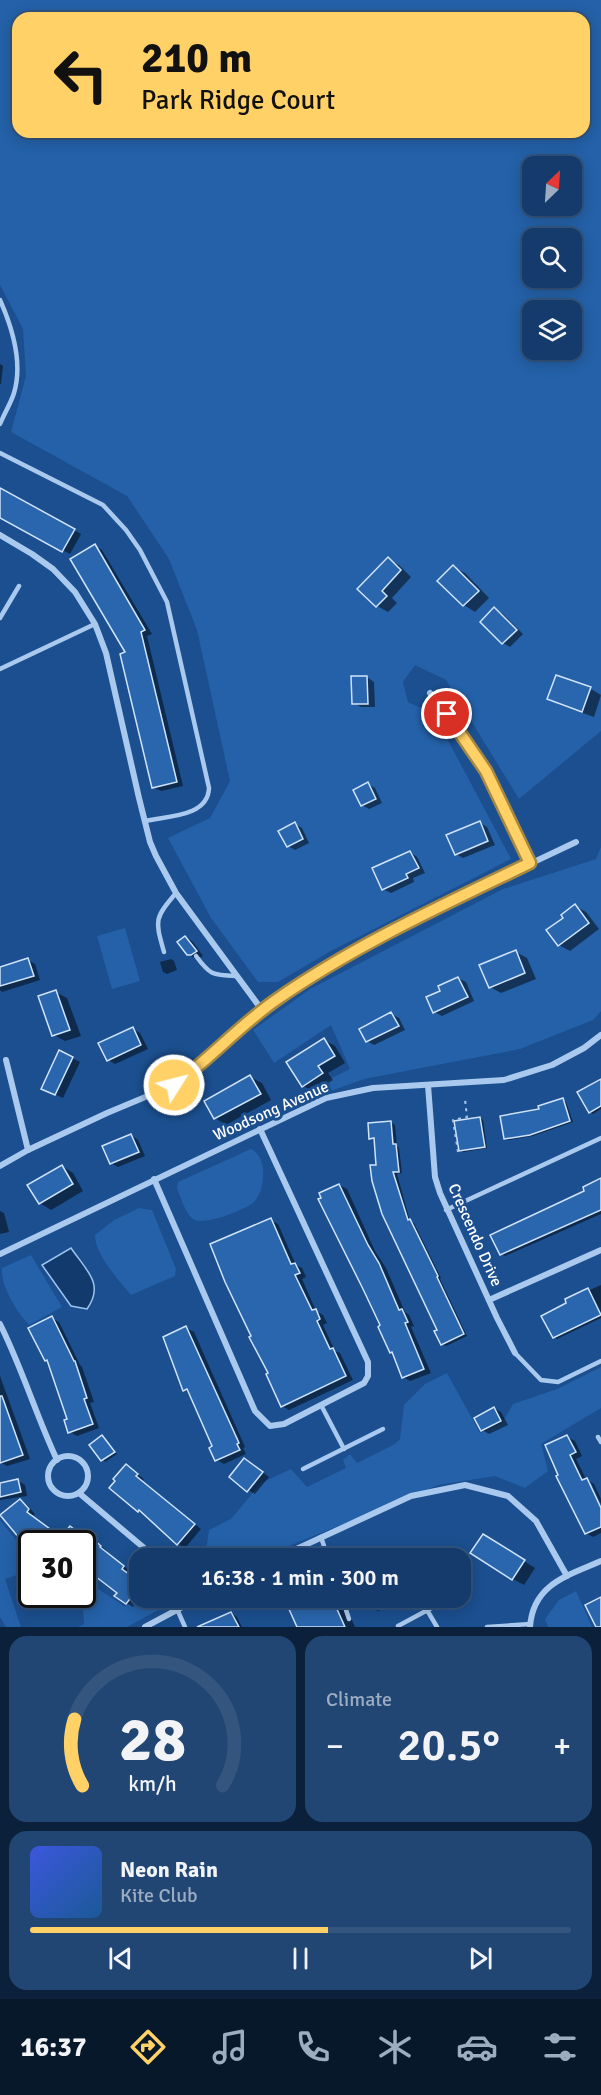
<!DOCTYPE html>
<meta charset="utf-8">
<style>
:root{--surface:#143b6b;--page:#214673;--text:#f1f3f6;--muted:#9dadc1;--line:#33557e;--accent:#ffd166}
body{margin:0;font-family:Signika,sans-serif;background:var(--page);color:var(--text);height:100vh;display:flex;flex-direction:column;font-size:22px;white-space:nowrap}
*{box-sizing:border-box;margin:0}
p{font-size:20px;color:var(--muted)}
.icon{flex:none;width:33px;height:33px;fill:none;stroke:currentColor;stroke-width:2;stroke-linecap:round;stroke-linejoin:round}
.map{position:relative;height:1627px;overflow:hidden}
.panel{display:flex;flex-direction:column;gap:9px;padding:9px;background:#0b203b;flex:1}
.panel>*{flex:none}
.top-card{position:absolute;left:12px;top:12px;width:578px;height:126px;border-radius:18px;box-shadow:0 3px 15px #0003,0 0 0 2px var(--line);background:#ffd166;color:#111;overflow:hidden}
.needle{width:39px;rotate:25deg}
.fabs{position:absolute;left:522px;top:156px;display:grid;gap:12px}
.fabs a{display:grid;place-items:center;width:60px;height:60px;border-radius:12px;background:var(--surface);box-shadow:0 3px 15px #0003,0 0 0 2px var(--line);font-size:30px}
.speed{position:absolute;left:18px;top:1530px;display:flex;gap:12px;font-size:30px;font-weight:700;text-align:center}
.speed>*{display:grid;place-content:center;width:78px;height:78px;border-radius:50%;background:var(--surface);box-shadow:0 3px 15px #0003,0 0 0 2px var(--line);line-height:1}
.speed .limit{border:3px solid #111;border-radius:9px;background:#fff;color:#111}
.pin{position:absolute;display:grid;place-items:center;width:51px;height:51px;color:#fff;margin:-26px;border:3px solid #fff;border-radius:50%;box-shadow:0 2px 6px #0007}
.me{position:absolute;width:66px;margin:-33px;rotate:54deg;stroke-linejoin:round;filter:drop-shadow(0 0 4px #0008)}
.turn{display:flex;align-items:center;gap:21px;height:126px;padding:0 30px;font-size:27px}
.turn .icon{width:78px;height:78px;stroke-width:2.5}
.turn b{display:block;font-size:42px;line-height:51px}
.big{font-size:45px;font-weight:600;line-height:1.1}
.panel .widget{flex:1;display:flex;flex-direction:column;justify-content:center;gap:9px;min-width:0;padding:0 21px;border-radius:18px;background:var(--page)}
.panel .dial{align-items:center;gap:0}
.dial svg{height:156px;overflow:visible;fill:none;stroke:var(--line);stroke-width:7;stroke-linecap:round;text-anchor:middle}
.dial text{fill:var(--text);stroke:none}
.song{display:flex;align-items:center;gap:18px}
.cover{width:72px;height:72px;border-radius:9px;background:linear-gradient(135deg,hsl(230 70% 55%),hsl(210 70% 35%))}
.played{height:6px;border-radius:3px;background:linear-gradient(90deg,var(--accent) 55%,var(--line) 55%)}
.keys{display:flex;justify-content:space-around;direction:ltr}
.heat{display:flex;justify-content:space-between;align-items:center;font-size:33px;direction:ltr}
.panel .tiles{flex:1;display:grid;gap:9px;grid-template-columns:1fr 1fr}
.widget:last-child{grid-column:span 2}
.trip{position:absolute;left:129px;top:1548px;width:342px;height:60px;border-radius:18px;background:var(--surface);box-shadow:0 3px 15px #0003,0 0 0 2px var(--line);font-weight:600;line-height:60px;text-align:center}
.menu{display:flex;height:96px;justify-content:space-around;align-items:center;background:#08182b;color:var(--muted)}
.menu .icon{width:42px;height:42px}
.menu .current{color:var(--accent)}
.menu b{font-size:27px;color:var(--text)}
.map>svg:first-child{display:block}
</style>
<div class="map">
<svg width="601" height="1627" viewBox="0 0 601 1627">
<rect width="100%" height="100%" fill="#1b4f8f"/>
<g fill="#2461a8" fill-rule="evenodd">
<path d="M0 0H601V731L519 799 446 680 415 665 403 682 408 702 434 714 511 859 329 952 278 982H258L211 918 168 838 210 818 230 781 197 630 169 559 127 496 11 432 26 376 23 329 0 285ZM18 18H584V132H18ZM532 166H572V206H532ZM532 238H572V278H532ZM532 310H572V350H532Z"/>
<path d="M601 847V1011L593 1020 520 1049 364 1079 317 1096 314 1087 350 1069 331 1025 274 1063 253 1030 310 989 503 889 596 859Z"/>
<path d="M125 928 140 981 112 989 97 936Z"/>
<path d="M251 1149C268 1156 266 1191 253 1203 244 1210 206 1225 195 1220 185 1215 181 1197 177 1188L178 1182Z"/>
<path d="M139 1208 152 1210 176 1269 175 1276 131 1295C119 1281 94 1253 95 1235L114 1220Z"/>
<path d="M31 1255 62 1307 29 1325C17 1313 0 1285 2 1268Z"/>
<path d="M601 1367V1408L541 1444 548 1471 525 1488 495 1476 438 1485 260 1558H203L205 1557 209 1530 231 1519 261 1483 291 1469 307 1487 346 1468 343 1460 350 1454 357 1463 395 1444 400 1439 404 1405 425 1384 447 1373 480 1433 502 1423 513 1404 557 1389Z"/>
<path d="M0 1520 23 1549H31V1570L5 1579 21 1627H6L0 1617Z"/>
<path d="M83 1579 124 1606 141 1598H180L127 1627H78L84 1624 83 1609 77 1595 82 1594Z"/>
<path d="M576 1591 592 1627H548L545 1619 559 1600Z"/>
</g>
<path fill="#123a6d" stroke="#9cc4f0" stroke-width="1.5" d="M71 1248C86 1270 105 1284 87 1309L71 1306 42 1265Z"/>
<g fill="#0007">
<path d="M0 364 3 366 1 384H0Z"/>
<path d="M0 490 81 534 70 554 0 517Z"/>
<path d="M95 546 102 550 152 634 147 636 183 786 161 791 153 787 128 653Z"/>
<path d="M388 559 399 565 411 577 392 598 397 603 388 612 377 606Z"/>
<path d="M453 567 465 573 489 598 475 612 464 605Z"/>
<path d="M495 609 502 613 523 634 510 647 503 643Z"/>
<path d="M557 676 591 689 601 695 594 717 560 705 549 698Z"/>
<path d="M367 677 374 682 375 707H361L354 703Z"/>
<path d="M368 784 375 788 382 803 369 809 362 805Z"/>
<path d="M480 823 487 827 495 845 463 858 456 854Z"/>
<path d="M295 824 302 828 309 843 295 850 288 846Z"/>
<path d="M410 852 417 857 425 873 413 878 414 882 391 893 383 889Z"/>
<path d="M575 906 586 912 599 929 570 951 559 945 565 918Z"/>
<path d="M186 937 193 942 203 956 196 959 188 954Z"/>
<path d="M516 952 527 958 536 979 501 993 490 987Z"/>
<path d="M171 959 174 961 177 970 167 974 163 972 160 962Z"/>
<path d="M28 960 35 964 40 980 2 992 0 990V969Z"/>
<path d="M458 978 466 982 474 1001 442 1016 434 1012 442 991Z"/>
<path d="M55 992 67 998 81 1036 65 1041 54 1035Z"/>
<path d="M391 1014 399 1018 405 1030 374 1045 367 1041Z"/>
<path d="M133 1029 140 1033 148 1049 115 1064 108 1060Z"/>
<path d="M324 1040 335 1046 345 1063 328 1073 333 1080 314 1092 303 1086Z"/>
<path d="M60 1052 80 1062 63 1098 50 1092Z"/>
<path d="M250 1077 262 1083 271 1100 226 1125 215 1118Z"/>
<path d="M601 1081V1109L593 1114 590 1112Z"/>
<path d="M563 1100 566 1102 573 1122 533 1136 509 1140 505 1138 541 1110Z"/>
<path d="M480 1118 483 1120 487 1148 464 1152 460 1150Z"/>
<path d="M391 1123 395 1125 397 1146 399 1148 402 1173 397 1174 410 1221 414 1223 441 1278 440 1279 467 1336 446 1346 442 1344 439 1331 378 1166 374 1140 370 1138Z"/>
<path d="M131 1135 138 1140 145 1156 118 1167 111 1163Z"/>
<path d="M62 1166 73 1173 83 1191 51 1210 40 1203Z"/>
<path d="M601 1180V1214L505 1256 501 1254Z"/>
<path d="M339 1185 347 1189 375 1251 386 1268 405 1312 409 1315 414 1326 411 1327 431 1373 410 1381 403 1377 395 1354 391 1352Z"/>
<path d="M0 1211 4 1213 9 1232 0 1234Z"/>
<path d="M271 1220 278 1224 296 1265 302 1268 306 1277 302 1279 316 1311 323 1315 327 1323 323 1325 335 1351 340 1353 353 1380 289 1410 282 1406Z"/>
<path d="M601 1285V1318L557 1339 554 1337 568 1304 567 1300Z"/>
<path d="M52 1318 59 1322 80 1365 82 1367 94 1402 90 1403 99 1428 77 1436 70 1432 69 1419 50 1362 46 1360Z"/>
<path d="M186 1328 194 1332 245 1447 243 1448 246 1454 224 1464 217 1460 214 1447 191 1393 184 1390Z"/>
<path d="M0 1376 30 1459 7 1466 0 1462Z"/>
<path d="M494 1408 501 1412 508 1425 489 1434 482 1430Z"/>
<path d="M102 1437 117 1454 105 1462 91 1445Z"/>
<path d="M567 1437 575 1441 582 1456 576 1459 586 1479 594 1484 601 1499V1504L591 1483H588L601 1511V1533L593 1537 586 1533 558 1477Z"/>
<path d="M252 1464 269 1477 255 1494 248 1490Z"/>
<path d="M126 1466 144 1479 142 1481 201 1529 185 1548 178 1544 146 1514 138 1511Z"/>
<path d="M17 1480 25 1485 27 1496 0 1500V1484Z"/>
<path d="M20 1501 27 1505 35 1514 32 1516 62 1539 98 1543 107 1551 106 1552 130 1571 128 1574 140 1583 141 1598 133 1607 126 1603 82 1544H32V1546L21 1538Z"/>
<path d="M494 1542 535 1568 524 1585 513 1579Z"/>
<path d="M441 1549 452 1555 454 1558H421Z"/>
<path d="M286 1598H342L355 1627H299Z"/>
<path d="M364 1598H407L378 1611 367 1605Z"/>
<path d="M231 1613 237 1617 242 1627H206Z"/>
</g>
<g fill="#2a66ad" stroke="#cfe3fa" stroke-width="1.5">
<path d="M0 488 75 529 62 552 0 518Z"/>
<path d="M95 544 145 630 141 632 177 782 152 788 120 654 125 652 70 559Z"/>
<path d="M388 557 401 570 382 591 387 596 376 607 357 589Z"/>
<path d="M453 565 479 591 463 606 437 581Z"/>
<path d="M494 607 517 630 502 644 480 622Z"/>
<path d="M556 675 591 687 582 712 547 699Z"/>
<path d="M351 676H367L368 704H352Z"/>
<path d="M368 782 376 799 361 806 353 790Z"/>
<path d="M480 821 488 841 455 855 446 835Z"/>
<path d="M295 822 303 839 287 847 278 831Z"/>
<path d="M410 851 419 868 406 874 408 878 382 890 372 868Z"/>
<path d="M575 904 589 923 558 946 546 930 563 918 561 915Z"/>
<path d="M185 936 197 951 191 955H187L177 942Z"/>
<path d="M516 950 525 973 489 988 479 965Z"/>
<path d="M28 958 34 976 0 986V967Z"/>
<path d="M458 977 468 997 433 1013 426 997 440 991 438 986Z"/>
<path d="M56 990 70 1030 52 1036 38 996Z"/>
<path d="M391 1012 399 1026 366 1042 359 1029Z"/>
<path d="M133 1027 141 1045 107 1061 98 1043Z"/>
<path d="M324 1038 335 1056 318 1066 323 1073 302 1087 286 1062Z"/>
<path d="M59 1050 73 1057 55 1095 41 1089Z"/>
<path d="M250 1075 261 1094 214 1119 204 1101Z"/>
<path d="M601 1079V1106L589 1113 577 1092Z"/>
<path d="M563 1098 570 1121 530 1135 504 1139 500 1116 539 1109 538 1106Z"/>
<path d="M480 1117 485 1147 459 1151 454 1121Z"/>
<path d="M391 1121 393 1144H396L399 1172H393L408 1220 410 1219 438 1276 437 1277 464 1334 441 1345 434 1331 437 1330 382 1214 372 1181 370 1165H376L374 1138 369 1139 368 1123Z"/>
<path d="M131 1134 139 1152 110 1164 102 1146Z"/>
<path d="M62 1165 73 1184 39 1204 27 1185Z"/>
<path d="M601 1178V1210L500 1255 490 1235 584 1191 583 1187Z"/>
<path d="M339 1184 368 1245 379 1263 399 1310 402 1309 408 1322 405 1323 424 1369 402 1378 392 1352 390 1353 378 1327 380 1325 362 1287 318 1199 321 1198 319 1193Z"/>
<path d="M271 1218 291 1264 295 1263 300 1273 295 1275 312 1310 316 1309 320 1319 317 1321 330 1349 333 1348 346 1376 281 1407 266 1374 268 1373 249 1337 251 1336 225 1282 210 1244Z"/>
<path d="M588 1288 601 1315 553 1338 541 1316 566 1303 565 1299Z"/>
<path d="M52 1316 74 1361H75L87 1398 84 1399 93 1424 68 1433 64 1420 67 1419 47 1360 45 1361 28 1328Z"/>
<path d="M186 1326 239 1443 237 1444 240 1450 215 1461 209 1448 212 1446 187 1389 183 1391 163 1337Z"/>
<path d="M0 1396H2L23 1455 0 1463Z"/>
<path d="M494 1407 501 1421 481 1431 474 1418Z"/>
<path d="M102 1435 115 1452 101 1461 89 1445Z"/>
<path d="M567 1435 576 1452 570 1455 582 1480 587 1478 601 1508V1527L585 1534 556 1476 558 1475 545 1445Z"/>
<path d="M244 1458 263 1472 247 1492 229 1477Z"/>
<path d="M126 1464 138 1474 136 1476 195 1524 177 1545 139 1510 138 1512 109 1488 115 1481 113 1479Z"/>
<path d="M18 1479 21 1492 0 1497V1483Z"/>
<path d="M20 1499 29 1509 27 1512 61 1537 70 1526 88 1540 91 1537 101 1546 100 1547 124 1566 122 1569 140 1582V1586L126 1604 114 1596 117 1593 82 1566V1544H32L30 1547 20 1539 0 1515Z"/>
<path d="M483 1534 525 1560 512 1580 470 1553Z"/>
<path d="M601 1597V1627H596L585 1605Z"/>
<path d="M284 1598H332L345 1627H297Z"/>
<path d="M231 1612 239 1627H197Z"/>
</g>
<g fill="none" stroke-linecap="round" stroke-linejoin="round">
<path stroke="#a9c9ee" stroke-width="2" stroke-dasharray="3 4.5" stroke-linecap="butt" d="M458 1152 453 1120 467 1117 465 1099"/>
<g stroke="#a9c9ee" stroke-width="4.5">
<path d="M0 300C12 327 23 363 14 393 11 403 4 414 0 424"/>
<path d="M0 453 103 505 126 530 140 550 167 602 209 788C208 817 167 816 145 821"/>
<path d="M0 618 19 586"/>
<path d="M0 669 95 624"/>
<path d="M164 952C155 920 154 919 176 893"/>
<path d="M196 956C210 975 212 975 236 976"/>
<path d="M446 1210 601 1138"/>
<path d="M515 1353 541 1380 558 1382 601 1361"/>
<path d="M321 1405 344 1449"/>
<path d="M598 1437 601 1442"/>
<path d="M303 1469 383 1429"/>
<path d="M321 1537 328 1558"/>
<path d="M342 1598 349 1619"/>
<path d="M177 1609 185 1627"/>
<path d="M427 1610 437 1627"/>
<path d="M398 1626 450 1598"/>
<path d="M487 1627 530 1624"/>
</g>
<g stroke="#a9c9ee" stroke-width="6">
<path d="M0 535 32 554 53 569 75 592 95 624 106 653 139 798 150 842 156 856 176 893 262 1010"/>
<path d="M430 693 459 728 486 771 530 863"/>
<path d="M6 1060 28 1150"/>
<path d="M428 1085 435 1177 440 1193 497 1318 515 1353"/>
<path d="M0 1166 28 1150 107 1113 174 1085 200 1066 262 1010 345 955 399 926 576 842"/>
<path d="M154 1179 255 1411 270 1426 284 1424 364 1383 368 1376V1362L260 1129"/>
<path d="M0 1254 326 1098 373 1088 504 1080 552 1065 584 1048 601 1035"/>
<path d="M489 1300 601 1250"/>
<path d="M0 1324C22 1368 36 1415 57 1460"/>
<circle cx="68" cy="1476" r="20"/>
<path d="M79 1493 156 1558"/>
<path d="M277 1558 411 1496 465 1485 508 1496 536 1521 567 1576"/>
<path d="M145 1627 199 1598"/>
<path d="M530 1627C533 1584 567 1576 601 1561"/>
</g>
</g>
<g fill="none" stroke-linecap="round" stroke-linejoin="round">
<g stroke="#a68842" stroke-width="15">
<path id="route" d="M174 1085C210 1059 240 1025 276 1000 355 945 443 905 530 863L486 771 447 714"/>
</g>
<use href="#route" stroke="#ffd166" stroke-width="10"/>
</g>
<g text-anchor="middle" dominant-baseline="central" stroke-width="6" stroke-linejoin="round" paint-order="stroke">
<g font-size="16" fill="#fff" stroke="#1b4f8f">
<text transform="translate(271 1111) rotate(-24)">Woodsong Avenue</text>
<text transform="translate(475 1235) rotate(66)">Crescendo Drive</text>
</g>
</g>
</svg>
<div class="fabs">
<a><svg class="needle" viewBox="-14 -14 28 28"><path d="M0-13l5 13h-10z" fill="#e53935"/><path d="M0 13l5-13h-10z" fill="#9dadc1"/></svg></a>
<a><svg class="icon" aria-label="search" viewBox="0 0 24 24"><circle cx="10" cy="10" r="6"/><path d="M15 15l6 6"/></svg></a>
<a><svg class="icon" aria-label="layers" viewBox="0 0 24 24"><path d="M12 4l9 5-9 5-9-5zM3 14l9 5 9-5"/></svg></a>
</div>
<div class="speed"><div class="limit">30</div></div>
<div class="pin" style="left:447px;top:714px;background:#d93025"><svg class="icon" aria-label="arrive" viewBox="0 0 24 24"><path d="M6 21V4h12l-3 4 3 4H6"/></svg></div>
<svg class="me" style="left:174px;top:1085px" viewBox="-20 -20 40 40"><circle r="17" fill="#ffd166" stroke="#fff" stroke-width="3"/><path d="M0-11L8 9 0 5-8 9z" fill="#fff"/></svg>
<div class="trip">16:38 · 1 min · 300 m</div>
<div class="top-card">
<div class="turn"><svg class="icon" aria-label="left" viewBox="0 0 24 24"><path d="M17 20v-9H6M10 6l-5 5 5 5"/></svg><div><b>210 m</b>Park Ridge Court</div></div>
</div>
</div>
<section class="panel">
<div class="tiles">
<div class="widget dial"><svg viewBox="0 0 100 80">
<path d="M14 69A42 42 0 1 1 86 69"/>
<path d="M14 69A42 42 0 0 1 10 35" stroke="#ffd166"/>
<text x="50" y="56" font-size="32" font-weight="700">28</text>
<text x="50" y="72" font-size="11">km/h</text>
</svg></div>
<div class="widget"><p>Climate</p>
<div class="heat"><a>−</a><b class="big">20.5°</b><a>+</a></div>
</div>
<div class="widget">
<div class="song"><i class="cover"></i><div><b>Neon Rain</b><p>Kite Club</p></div></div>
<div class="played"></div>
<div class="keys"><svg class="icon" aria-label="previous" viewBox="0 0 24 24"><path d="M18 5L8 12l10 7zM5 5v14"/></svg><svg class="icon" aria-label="pause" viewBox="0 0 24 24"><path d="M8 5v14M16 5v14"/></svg><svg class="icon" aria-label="next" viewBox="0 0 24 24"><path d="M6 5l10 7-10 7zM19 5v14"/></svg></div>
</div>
</div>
</section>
<nav class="menu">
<b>16:37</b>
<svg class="icon current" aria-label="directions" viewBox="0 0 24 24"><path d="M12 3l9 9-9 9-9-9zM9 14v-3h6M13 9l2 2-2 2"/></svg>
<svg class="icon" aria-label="music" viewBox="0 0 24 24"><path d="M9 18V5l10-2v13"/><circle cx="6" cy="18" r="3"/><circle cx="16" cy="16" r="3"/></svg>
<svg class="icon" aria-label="phone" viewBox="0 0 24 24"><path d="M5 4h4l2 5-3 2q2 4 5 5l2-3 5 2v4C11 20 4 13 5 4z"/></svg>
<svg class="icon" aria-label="climate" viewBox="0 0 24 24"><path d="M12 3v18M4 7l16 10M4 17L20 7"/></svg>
<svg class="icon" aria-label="car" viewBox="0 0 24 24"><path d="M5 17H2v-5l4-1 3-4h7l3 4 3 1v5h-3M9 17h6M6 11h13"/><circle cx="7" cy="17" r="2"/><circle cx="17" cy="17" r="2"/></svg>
<svg class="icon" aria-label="filters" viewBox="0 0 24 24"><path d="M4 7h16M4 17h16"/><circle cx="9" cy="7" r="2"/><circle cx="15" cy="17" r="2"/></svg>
</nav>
